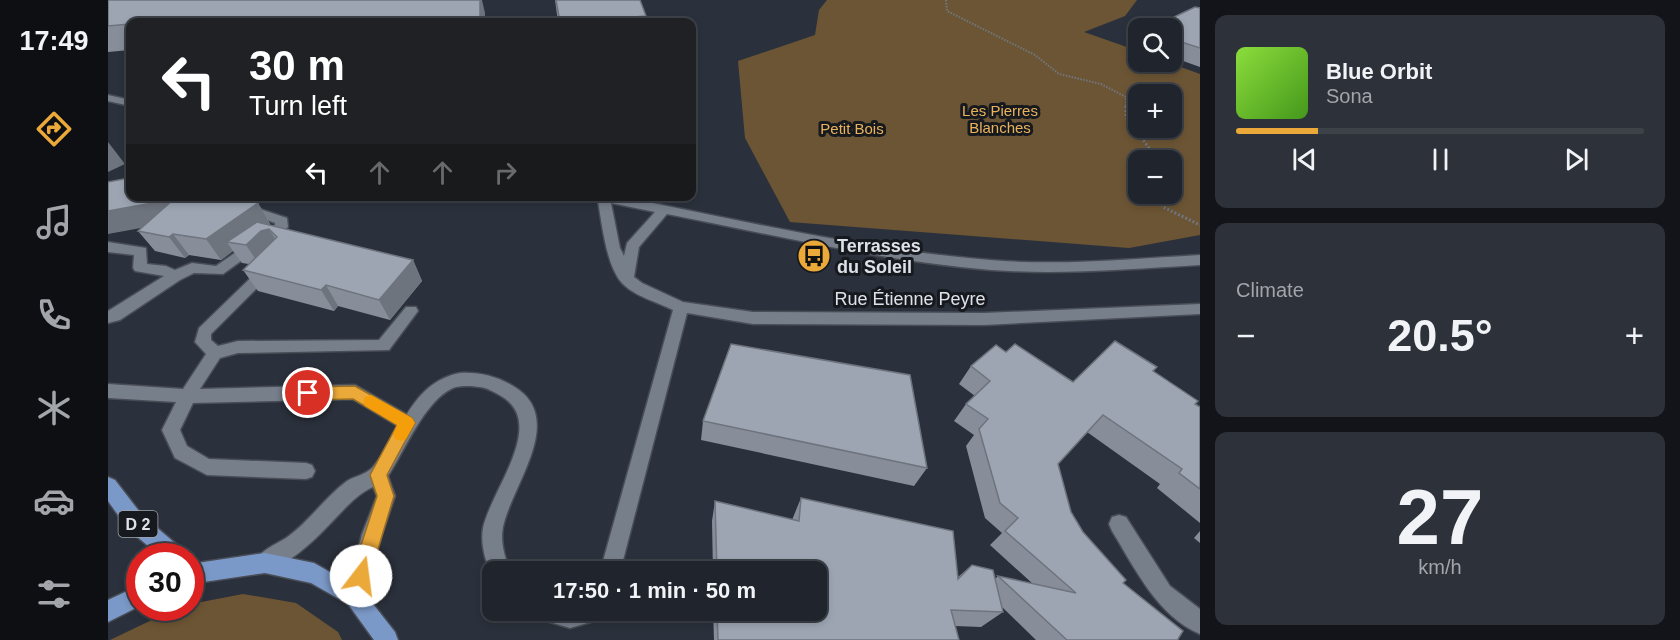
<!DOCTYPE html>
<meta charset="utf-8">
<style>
:root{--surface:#20252d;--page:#2d3139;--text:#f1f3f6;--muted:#a2a5aa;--line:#3d4249;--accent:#eba93a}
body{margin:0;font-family:Helvetica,sans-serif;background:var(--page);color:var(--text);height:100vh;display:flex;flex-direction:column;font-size:22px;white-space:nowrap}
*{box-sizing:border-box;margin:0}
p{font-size:20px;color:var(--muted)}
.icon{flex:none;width:33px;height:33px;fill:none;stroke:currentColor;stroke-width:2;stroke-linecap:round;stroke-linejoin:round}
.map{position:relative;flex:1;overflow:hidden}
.panel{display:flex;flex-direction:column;gap:15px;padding:15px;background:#121419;width:480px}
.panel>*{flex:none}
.banner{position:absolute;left:18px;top:18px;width:570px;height:183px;border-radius:12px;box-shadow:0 3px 9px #0003,0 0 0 2px var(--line);background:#202124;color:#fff;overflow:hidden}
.tools{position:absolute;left:1020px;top:18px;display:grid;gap:12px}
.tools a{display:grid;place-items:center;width:54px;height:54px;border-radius:12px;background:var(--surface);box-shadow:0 3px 9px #0003,0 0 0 2px var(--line);font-size:30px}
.speed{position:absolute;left:18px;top:543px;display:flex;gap:12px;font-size:30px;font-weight:700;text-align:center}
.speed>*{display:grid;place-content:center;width:78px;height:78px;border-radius:50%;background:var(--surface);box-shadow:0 3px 9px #0003,0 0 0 2px var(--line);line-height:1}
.speed .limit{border:9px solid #d22;background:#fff;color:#111}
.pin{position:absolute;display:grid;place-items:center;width:51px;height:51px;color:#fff;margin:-26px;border:3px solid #fff;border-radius:50%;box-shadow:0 2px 6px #0007}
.me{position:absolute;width:66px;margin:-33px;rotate:15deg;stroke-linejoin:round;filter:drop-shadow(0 0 4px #0008)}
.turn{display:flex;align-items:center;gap:21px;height:126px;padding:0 24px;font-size:27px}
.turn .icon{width:78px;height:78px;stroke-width:2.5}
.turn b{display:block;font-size:42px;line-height:51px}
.lanes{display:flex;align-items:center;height:57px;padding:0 24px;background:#0003;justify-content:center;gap:30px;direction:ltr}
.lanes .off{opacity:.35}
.big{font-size:45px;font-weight:700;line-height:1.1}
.panel .card{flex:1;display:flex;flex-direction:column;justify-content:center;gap:9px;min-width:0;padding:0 21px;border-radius:12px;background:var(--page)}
.panel .dial{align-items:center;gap:0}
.dial b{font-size:78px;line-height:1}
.song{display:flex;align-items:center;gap:18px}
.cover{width:72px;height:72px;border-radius:9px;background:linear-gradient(135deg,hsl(90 70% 55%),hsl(100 70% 35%))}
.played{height:6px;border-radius:3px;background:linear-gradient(90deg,var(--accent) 20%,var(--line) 20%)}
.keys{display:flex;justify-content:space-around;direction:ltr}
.heat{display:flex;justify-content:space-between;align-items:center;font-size:33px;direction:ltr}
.trip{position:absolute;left:374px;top:561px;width:345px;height:60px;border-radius:12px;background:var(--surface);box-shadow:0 3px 9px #0003,0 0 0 2px var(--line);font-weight:700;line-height:60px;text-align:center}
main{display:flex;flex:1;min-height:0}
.dock{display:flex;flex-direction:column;width:108px;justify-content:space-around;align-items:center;background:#0d0f12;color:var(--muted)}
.dock .icon{width:42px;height:42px}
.dock .on{color:var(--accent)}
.dock b{font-size:27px;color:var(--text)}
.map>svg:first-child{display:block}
</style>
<main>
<nav class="dock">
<b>17:49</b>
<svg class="icon on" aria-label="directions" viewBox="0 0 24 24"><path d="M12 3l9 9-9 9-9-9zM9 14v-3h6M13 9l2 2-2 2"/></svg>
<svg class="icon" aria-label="music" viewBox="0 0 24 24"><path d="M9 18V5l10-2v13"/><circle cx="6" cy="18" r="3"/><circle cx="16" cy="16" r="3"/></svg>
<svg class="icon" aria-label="phone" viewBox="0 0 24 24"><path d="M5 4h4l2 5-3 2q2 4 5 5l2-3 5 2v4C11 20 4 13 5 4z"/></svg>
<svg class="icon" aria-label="climate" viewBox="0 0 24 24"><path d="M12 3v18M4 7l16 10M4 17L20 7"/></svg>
<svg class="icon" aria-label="car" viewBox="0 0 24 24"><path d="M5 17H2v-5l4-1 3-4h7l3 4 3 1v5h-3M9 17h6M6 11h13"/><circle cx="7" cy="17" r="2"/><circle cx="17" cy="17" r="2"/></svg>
<svg class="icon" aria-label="filters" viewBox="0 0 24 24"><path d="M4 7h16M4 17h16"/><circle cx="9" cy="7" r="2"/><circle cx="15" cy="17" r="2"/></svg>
</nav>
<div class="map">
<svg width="1092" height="640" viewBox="0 0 1092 640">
<rect width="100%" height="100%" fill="#2b313c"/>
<g fill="#6c5534" fill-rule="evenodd">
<path d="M719 0H1029L1017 16 976 32 1030 51V62H1059L1092 74V235L1021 248 682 222 637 138 630 61 707 35 711 10ZM1030 94H1064V128H1030ZM1030 160H1064V194H1030Z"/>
<path d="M135 594 188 603 230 632 234 640H2L69 608H82L83 604Z"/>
</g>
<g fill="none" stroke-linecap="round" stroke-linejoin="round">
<g stroke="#484d56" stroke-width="3">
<g id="service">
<path d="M93 196H113L179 218 180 227 115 274 86 273 72 280 12 320 0 323V311L56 276 27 271 25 268 26 255 0 252V242L38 248 39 264 58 266 67 270 84 263 108 266 167 225V223Z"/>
<path d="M160 264 165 266 167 269 165 272 103 334V340L110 346 130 341 271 340 298 307H308L310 311 281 350 130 353 112 358 92 389 247 385 305 418 308 423 305 428 299 430 293 428 245 399 85 403 72 430 79 446 101 459 198 463 204 465 207 471 204 477 198 479 99 475 67 458 54 430 68 402 0 398V384L75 389 98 354 87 342 91 328 155 266Z"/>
<path d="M1011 515 1018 517 1062 586 1092 609V634C1049 616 1027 568 1004 531L1001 524 1004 517Z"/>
</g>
</g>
<g stroke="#484d56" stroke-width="3">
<g id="minor">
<path d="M0 95 22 100V106L0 101Z"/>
<path d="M480 196H509C633 220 757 250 882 260 952 266 1022 259 1092 255V265C1022 269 952 275 883 270 774 261 666 235 559 214L531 247 526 277 534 283 575 302 645 312 876 313 1092 304V314L876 325 645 324 579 313 512 572H492L565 310C549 302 526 296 514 283 498 265 494 224 490 201ZM503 203 547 212 519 243 516 256 512 248Z"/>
<path d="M352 373C371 372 388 376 405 386 460 418 404 484 395 527 392 542 397 557 402 572H384V577C378 562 372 545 375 528 383 490 440 423 393 396 386 392 380 388 372 387 364 386 353 385 345 388 317 400 296 452 280 476L287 496 274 534 254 604 247 607 240 604 237 597 254 534 269 496 265 487C247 495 234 512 220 526 202 545 181 563 157 573L150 570 147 563C152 550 167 545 178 538 201 522 217 497 239 481 247 476 257 475 264 468 294 436 301 383 352 373Z"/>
<path d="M426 610H499L497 618 462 628 428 618Z"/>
</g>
</g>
<g stroke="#484d56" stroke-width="3">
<g id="primary">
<path d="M0 477 7 480 34 515 74 549 77 556H52L20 529 0 501Z"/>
<path d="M157 553 206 563 254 590 287 632 290 640H266L240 604 203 583 157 573 82 584V564Z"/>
<path d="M32 585V606L0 622V600Z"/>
</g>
</g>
<path stroke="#717780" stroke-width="2" stroke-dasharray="1.5 1.5" stroke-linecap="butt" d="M838 0 839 11 927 55 951 74 993 84 1018 97V107"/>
<g stroke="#717780" stroke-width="3" stroke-dasharray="2 2" stroke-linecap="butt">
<path d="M1018 106V117L1050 160"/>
<path d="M1047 194 1055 207 1092 225"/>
</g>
<use href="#service" fill="#777f8b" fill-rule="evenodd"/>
<use href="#minor" fill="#777f8b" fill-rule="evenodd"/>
<use href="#primary" fill="#7b99c8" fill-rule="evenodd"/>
</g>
<g fill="#878e9a">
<path d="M0 0 377 13V22H22V50L0 52Z"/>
<path d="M447 0H532L538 16V22H450Z"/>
<path d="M1092 8V67L1064 57V28Z"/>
<path d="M150 203 162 224 161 225 305 260 314 281 282 320 230 306 226 311 150 291 135 270 141 264 134 263 125 251 113 260 81 255 77 258 47 251 30 231 33 228Z"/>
<path d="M898 352 965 382 1045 371 1092 407V523L1049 488 1052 484 979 432 950 464 963 512 975 532 1015 583 1070 640H928L894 607 895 612 873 627 847 626 851 640H606L605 610H708V572H605L604 521 607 501 684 520 693 498 850 577 864 565 887 579 890 576 925 584 882 545 894 533 877 518 858 446 866 435 846 421 858 404 867 396 851 384 863 366Z"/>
<path d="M595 421 819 468 806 486 593 440Z"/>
<path d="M1092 531V543L1086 538Z"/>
</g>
<g fill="#6e747d">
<path d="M371 0H374L377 13V22H372Z"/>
<path d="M0 142 17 164 0 172Z"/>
<path d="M66 199 82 219 0 234V211Z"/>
<path d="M150 203 162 224 134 244 119 242 125 251 113 260 98 239Z"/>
<path d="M161 229 174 250 152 266 138 245 153 231Z"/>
<path d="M65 234 81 255 77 258 61 237Z"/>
<path d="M305 260 314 281 282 320 271 300Z"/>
<path d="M218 285 230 306 226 311 213 290Z"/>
</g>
<g fill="#9da5b3" stroke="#6e747d" stroke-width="1.5">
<path d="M0 0H372V22H114L117 17 43 22H22V24L0 26Z"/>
<path d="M448 0H532L538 16 501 19 502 22H452Z"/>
<path d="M1087 7 1092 8V48L1064 39V28H1043Z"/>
<path d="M21 178H22V196H126L150 203 98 239 65 234 61 237 30 231 66 199 0 211V182Z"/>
<path d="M149 222 305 260 271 300 218 285 213 290 135 270 169 237 161 229 153 231 138 245 119 242Z"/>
<path d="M1007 341 1049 367 1045 371 1090 401 1087 404 1092 407V489L1071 473 1074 469 995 415 950 464 963 512 975 532 1018 580 1015 583 1075 631 1070 639V640H959L890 576 968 593 897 531 910 518 892 503 871 429 880 419 858 404 882 381 863 366 888 345 898 352 907 344 965 382Z"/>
<path d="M623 344 802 375 819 468 595 421Z"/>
<path d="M693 498 845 531 850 579 864 565 885 570 895 612 843 610 851 640H610L609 610H708V572H609L607 501 691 521Z"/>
</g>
<path fill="#eba93a" stroke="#996e26" stroke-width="1.5" d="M247 386 304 418 307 423 279 475 286 496 262 576 259 582 253 585 246 582 243 576 269 496 262 475 289 425 245 399 200 400 194 398 192 393 194 389 200 387Z"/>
<path fill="#f59e0b" d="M263 395 304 418 307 423 298 439 293 441 287 439 285 434 289 425 257 406 255 402 257 397Z"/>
<defs>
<g id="bus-disc" transform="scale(1.725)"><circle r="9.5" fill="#eba93a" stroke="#16191e"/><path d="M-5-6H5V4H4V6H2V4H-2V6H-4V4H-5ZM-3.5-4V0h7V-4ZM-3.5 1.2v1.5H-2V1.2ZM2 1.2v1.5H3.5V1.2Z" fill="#111"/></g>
</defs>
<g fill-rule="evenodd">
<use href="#bus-disc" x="706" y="256"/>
</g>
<g text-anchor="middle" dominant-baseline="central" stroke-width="6" stroke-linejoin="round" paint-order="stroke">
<g font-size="15" fill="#ebb35d" stroke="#16191e">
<text x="892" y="110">Les Pierres<tspan x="892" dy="17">Blanches</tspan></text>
<text x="744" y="128">Petit Bois</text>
</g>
<rect fill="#16191e" stroke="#a1a6ac" stroke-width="1.5" x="10.5" y="511" width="39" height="26" rx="4.5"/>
<g font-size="16" font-weight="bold" fill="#dde2e9">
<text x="30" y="524">D 2</text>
</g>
<g font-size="18" font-weight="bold" fill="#dde2e9" stroke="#16191e" text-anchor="start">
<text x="729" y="246">Terrasses<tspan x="729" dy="21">du Soleil</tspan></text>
</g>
<g font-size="18" fill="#dde2e9" stroke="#16191e">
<text x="802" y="299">Rue Étienne Peyre</text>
</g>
</g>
</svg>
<div class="tools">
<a><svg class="icon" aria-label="search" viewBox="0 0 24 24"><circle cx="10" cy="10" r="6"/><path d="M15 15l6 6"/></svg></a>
<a>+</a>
<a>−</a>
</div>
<div class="speed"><div class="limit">30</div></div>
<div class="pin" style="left:200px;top:393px;background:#d93025"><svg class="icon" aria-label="arrive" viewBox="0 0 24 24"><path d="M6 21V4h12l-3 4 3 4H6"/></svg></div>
<svg class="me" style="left:253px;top:576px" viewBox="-20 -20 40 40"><circle r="19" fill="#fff"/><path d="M0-13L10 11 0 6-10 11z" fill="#eba93a"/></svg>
<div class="trip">17:50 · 1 min · 50 m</div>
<div class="banner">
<div class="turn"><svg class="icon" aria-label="left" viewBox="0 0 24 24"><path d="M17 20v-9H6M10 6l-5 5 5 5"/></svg><div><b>30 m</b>Turn left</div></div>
<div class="lanes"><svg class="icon" aria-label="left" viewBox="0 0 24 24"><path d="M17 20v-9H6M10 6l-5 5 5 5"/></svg><svg class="icon off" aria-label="ahead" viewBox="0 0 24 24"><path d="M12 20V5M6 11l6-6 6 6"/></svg><svg class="icon off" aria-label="ahead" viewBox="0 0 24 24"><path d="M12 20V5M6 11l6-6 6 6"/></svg><svg class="icon off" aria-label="right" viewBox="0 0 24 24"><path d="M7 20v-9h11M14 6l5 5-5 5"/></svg></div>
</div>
</div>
<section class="panel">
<div class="card">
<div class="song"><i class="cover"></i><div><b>Blue Orbit</b><p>Sona</p></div></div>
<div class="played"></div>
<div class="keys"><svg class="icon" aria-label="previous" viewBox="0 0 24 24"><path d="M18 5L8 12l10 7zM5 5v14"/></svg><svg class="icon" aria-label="pause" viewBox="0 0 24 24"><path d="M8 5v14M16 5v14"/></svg><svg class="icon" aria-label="next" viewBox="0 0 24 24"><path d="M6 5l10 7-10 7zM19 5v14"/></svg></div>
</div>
<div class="card"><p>Climate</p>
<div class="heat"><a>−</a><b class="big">20.5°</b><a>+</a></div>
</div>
<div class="card dial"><b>27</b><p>km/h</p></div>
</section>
</main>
